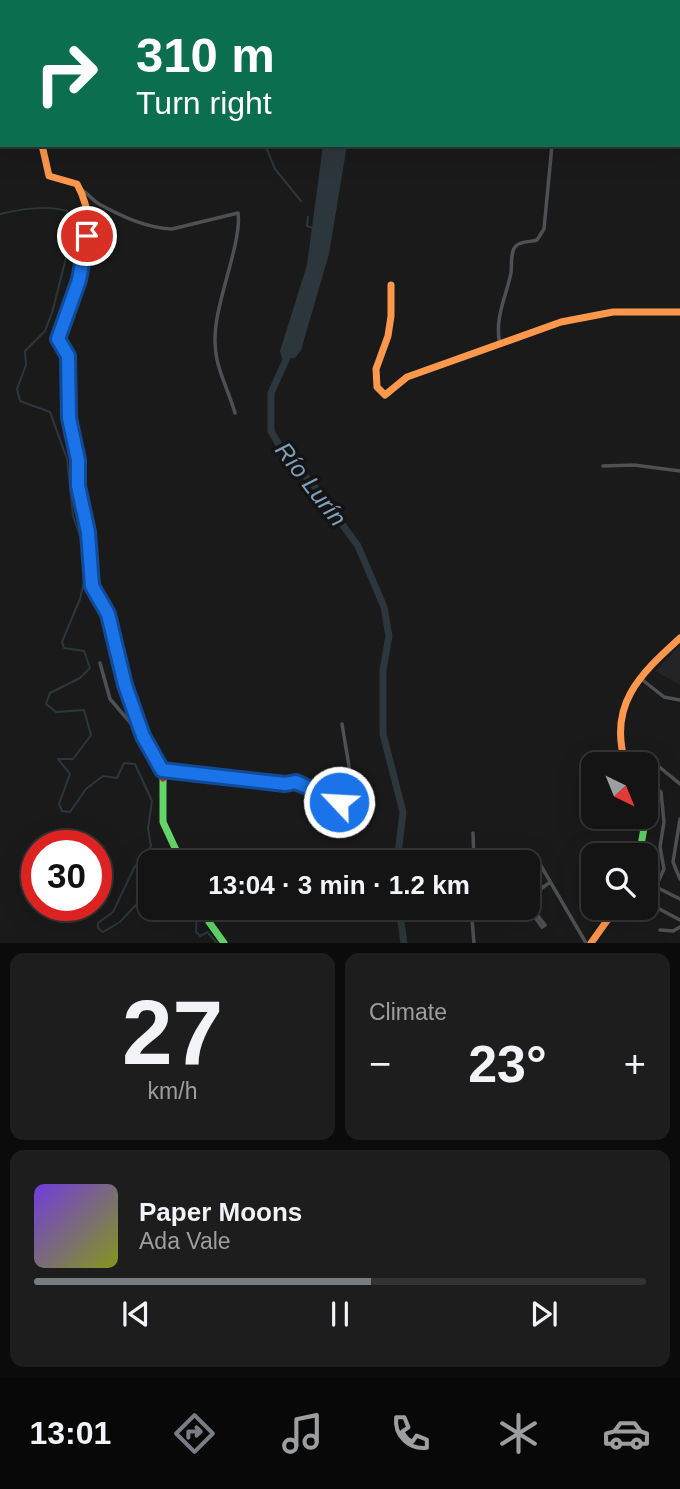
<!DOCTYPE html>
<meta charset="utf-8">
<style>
:root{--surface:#141414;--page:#1d1d1d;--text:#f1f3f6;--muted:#9d9ea0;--line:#333334;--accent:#787c83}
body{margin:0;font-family:Arial,sans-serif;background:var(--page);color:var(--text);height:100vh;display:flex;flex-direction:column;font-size:26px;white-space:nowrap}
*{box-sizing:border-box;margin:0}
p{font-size:23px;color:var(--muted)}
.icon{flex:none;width:38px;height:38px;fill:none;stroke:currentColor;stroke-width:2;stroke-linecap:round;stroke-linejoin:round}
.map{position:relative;height:943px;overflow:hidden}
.panel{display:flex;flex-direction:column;gap:10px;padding:10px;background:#0b0b0b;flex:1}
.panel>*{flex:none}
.hud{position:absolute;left:0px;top:0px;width:681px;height:147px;box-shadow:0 7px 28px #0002,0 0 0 2px var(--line);background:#0b6e4f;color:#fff;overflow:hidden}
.needle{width:46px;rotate:137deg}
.buttons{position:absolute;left:581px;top:752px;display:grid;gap:14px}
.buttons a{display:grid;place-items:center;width:77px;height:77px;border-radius:14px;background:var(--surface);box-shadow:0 7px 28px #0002,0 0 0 2px var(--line);font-size:35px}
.speed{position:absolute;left:21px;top:830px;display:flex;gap:14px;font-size:35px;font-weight:700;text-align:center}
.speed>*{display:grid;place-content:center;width:91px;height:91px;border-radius:50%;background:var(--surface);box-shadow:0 7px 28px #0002,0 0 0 2px var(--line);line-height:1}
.speed .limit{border:10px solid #d22;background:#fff;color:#111}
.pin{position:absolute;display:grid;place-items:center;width:60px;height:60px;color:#fff;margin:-30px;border:4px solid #fff;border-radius:50%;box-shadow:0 2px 7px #0007}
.me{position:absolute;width:77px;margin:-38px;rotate:295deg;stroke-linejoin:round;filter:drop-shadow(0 0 5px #0008)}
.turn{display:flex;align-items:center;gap:24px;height:147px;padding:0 21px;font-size:32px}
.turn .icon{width:91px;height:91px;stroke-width:2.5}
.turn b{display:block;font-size:49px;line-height:60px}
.big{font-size:52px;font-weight:600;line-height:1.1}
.panel .card{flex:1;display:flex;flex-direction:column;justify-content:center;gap:10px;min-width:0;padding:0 24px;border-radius:14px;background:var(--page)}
.panel .dial{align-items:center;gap:0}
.dial b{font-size:91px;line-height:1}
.song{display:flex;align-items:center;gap:21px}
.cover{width:84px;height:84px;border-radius:10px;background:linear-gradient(135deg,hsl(260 70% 55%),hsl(70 70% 35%))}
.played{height:7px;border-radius:4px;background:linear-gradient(90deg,var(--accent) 55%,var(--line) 55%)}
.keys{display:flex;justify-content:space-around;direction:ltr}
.heat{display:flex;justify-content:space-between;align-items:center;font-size:38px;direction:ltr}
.panel .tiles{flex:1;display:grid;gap:10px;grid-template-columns:1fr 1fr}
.card:last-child{grid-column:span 2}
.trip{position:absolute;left:138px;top:850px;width:402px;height:70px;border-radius:14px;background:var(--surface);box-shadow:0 7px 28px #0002,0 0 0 2px var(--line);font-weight:600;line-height:70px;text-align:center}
.tab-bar{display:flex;height:112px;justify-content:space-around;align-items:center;background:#080808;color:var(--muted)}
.tab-bar .icon{width:49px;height:49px}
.tab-bar .active{color:var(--accent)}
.tab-bar b{font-size:32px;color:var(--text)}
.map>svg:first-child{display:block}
</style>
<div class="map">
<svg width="680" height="943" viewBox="0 0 680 943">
<rect width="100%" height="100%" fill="#1a1a1a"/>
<path fill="#242427" d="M680 645V685L655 671Z"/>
<path fill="#2c373d" d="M323 145H347L329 254 301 350 295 358 282 359 280 351 307 265Z"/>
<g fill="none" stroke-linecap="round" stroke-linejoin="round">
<g stroke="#2c373d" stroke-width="2">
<path d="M108 0 111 2"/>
<path d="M0 19 2 15"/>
<path d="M0 118 2 116"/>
<path d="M265 145 275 169 301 201"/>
<path d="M0 214C20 209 47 205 67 211L68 250 52 313 45 331 25 351 26 365 17 389 20 401 50 412 67 459 73 516 82 542 84 581 80 599 62 642 64 648 84 651 90 668 80 678 50 693 46 704 56 712 84 710 91 735 73 759H58L70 774 59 804 62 811 70 812 86 789 103 776 117 778 124 763 135 764 152 801 148 828 151 846 134 868 113 912 98 923V928L103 932 120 922 150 890"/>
<path d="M308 217 307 226 313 228"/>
<path d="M197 908 196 932 200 936 208 932"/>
<path d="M209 934 217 943"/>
</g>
<g stroke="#2c373d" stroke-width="7">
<path d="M290 351 271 393V431L283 452 315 487 358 546 384 607 389 636 383 670V734L403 812 397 863"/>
<path d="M399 908 404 943"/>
</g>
<g stroke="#4e5053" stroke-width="3.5">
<path d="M572 2V0"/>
<path d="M82 190C89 194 92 200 99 204 121 216 146 228 172 229L238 213C242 238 219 295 216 325 211 363 225 379 235 413"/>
<path d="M500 344C494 319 506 297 511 273 512 266 510 251 516 246 520 241 531 242 537 240L544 229 552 145"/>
<path d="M603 466 634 465 680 471"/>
<path d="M100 663 110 699 141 735"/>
<path d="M640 678 664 697 680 700"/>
<path d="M652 761 680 784"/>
<path d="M162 770 285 784 296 782 339 802 350 792 352 784 342 724"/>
<path d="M646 782 661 792 664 822 660 847 664 869 646 908"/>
<path d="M680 819 673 862 680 879"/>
<path d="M473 833 474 863"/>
<path d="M534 854 586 943"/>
<path d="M529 877 539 890"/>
<path d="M528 878 540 865"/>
<path d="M646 882 680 899"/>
<path d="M528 898 549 883"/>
<path d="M528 903 545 925 542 927"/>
<path d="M648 903 680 920"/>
<path d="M471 908 474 943"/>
<path d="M528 908 542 927"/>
<path d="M643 915 645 908"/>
<path d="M660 930 673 931 680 927"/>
</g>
<g stroke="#63d668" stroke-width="7">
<path d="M163 778V822L182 863"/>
<path d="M639 856 646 817"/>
<path d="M205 908 209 922 224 943"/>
</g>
<g stroke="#ff974d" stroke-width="7">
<path d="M90 0 91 2"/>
<path d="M42 145 49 176 77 184C106 235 71 288 58 339L68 356 69 380"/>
<path d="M391 285V316L388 336 376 369 377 387 385 395 407 377 561 322 613 312H680"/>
<path d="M626 765C607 706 639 675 680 638"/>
<path d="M591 943 616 908"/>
</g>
<path stroke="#b3261e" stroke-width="7" d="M69 380V418L88 532 92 586 108 614 125 685 143 736 163 778"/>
</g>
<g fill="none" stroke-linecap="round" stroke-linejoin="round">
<g stroke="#114b97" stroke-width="18">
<path id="route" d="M87 236 79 280 58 339 68 356 69 418 78 460V486L88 532 92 586 108 614 125 685 143 736 162 770 285 784 296 782 339 802"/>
</g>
<use href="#route" stroke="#1a73e8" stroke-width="12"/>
</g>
<g text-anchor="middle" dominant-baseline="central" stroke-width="7" stroke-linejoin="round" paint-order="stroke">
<g font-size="24" font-style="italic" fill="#80a2b9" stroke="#141416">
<text transform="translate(311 484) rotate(52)">Río Lurín</text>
</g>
</g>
</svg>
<div class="buttons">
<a><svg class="needle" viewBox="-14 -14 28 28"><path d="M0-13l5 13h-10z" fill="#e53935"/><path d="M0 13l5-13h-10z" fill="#9d9ea0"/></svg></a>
<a><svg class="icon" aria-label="search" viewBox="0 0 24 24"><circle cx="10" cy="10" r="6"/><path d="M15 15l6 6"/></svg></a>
</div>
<div class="speed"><div class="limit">30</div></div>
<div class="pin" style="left:87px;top:236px;background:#d93025"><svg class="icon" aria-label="arrive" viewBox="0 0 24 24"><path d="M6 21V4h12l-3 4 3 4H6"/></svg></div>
<svg class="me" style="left:339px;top:802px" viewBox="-20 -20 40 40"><circle r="17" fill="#1a73e8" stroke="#fff" stroke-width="3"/><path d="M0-11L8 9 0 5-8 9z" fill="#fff"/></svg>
<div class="trip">13:04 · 3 min · 1.2 km</div>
<div class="hud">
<div class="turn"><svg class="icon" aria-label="right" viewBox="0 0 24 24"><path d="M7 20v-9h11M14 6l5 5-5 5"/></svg><div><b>310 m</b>Turn right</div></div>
</div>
</div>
<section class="panel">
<div class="tiles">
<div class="card dial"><b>27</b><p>km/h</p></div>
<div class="card"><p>Climate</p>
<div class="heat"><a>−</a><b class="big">23°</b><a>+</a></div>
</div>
<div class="card">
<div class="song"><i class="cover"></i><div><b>Paper Moons</b><p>Ada Vale</p></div></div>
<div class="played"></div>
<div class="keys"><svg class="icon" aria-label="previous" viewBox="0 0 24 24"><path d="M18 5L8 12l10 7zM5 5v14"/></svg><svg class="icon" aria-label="pause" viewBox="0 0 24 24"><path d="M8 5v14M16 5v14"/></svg><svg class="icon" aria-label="next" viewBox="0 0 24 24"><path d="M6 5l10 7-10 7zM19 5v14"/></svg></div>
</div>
</div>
</section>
<nav class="tab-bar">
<b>13:01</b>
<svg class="icon active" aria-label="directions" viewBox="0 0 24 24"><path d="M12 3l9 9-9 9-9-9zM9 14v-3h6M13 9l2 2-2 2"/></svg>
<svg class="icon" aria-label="music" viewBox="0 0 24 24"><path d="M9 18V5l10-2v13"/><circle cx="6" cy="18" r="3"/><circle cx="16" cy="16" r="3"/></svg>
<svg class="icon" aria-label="phone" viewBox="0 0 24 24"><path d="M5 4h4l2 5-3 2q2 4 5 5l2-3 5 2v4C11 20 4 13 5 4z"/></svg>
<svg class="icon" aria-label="climate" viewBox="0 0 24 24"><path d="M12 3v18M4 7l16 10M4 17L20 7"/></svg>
<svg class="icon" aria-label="car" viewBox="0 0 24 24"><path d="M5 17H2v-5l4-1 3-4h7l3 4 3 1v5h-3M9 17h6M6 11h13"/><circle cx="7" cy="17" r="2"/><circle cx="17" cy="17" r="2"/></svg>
</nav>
